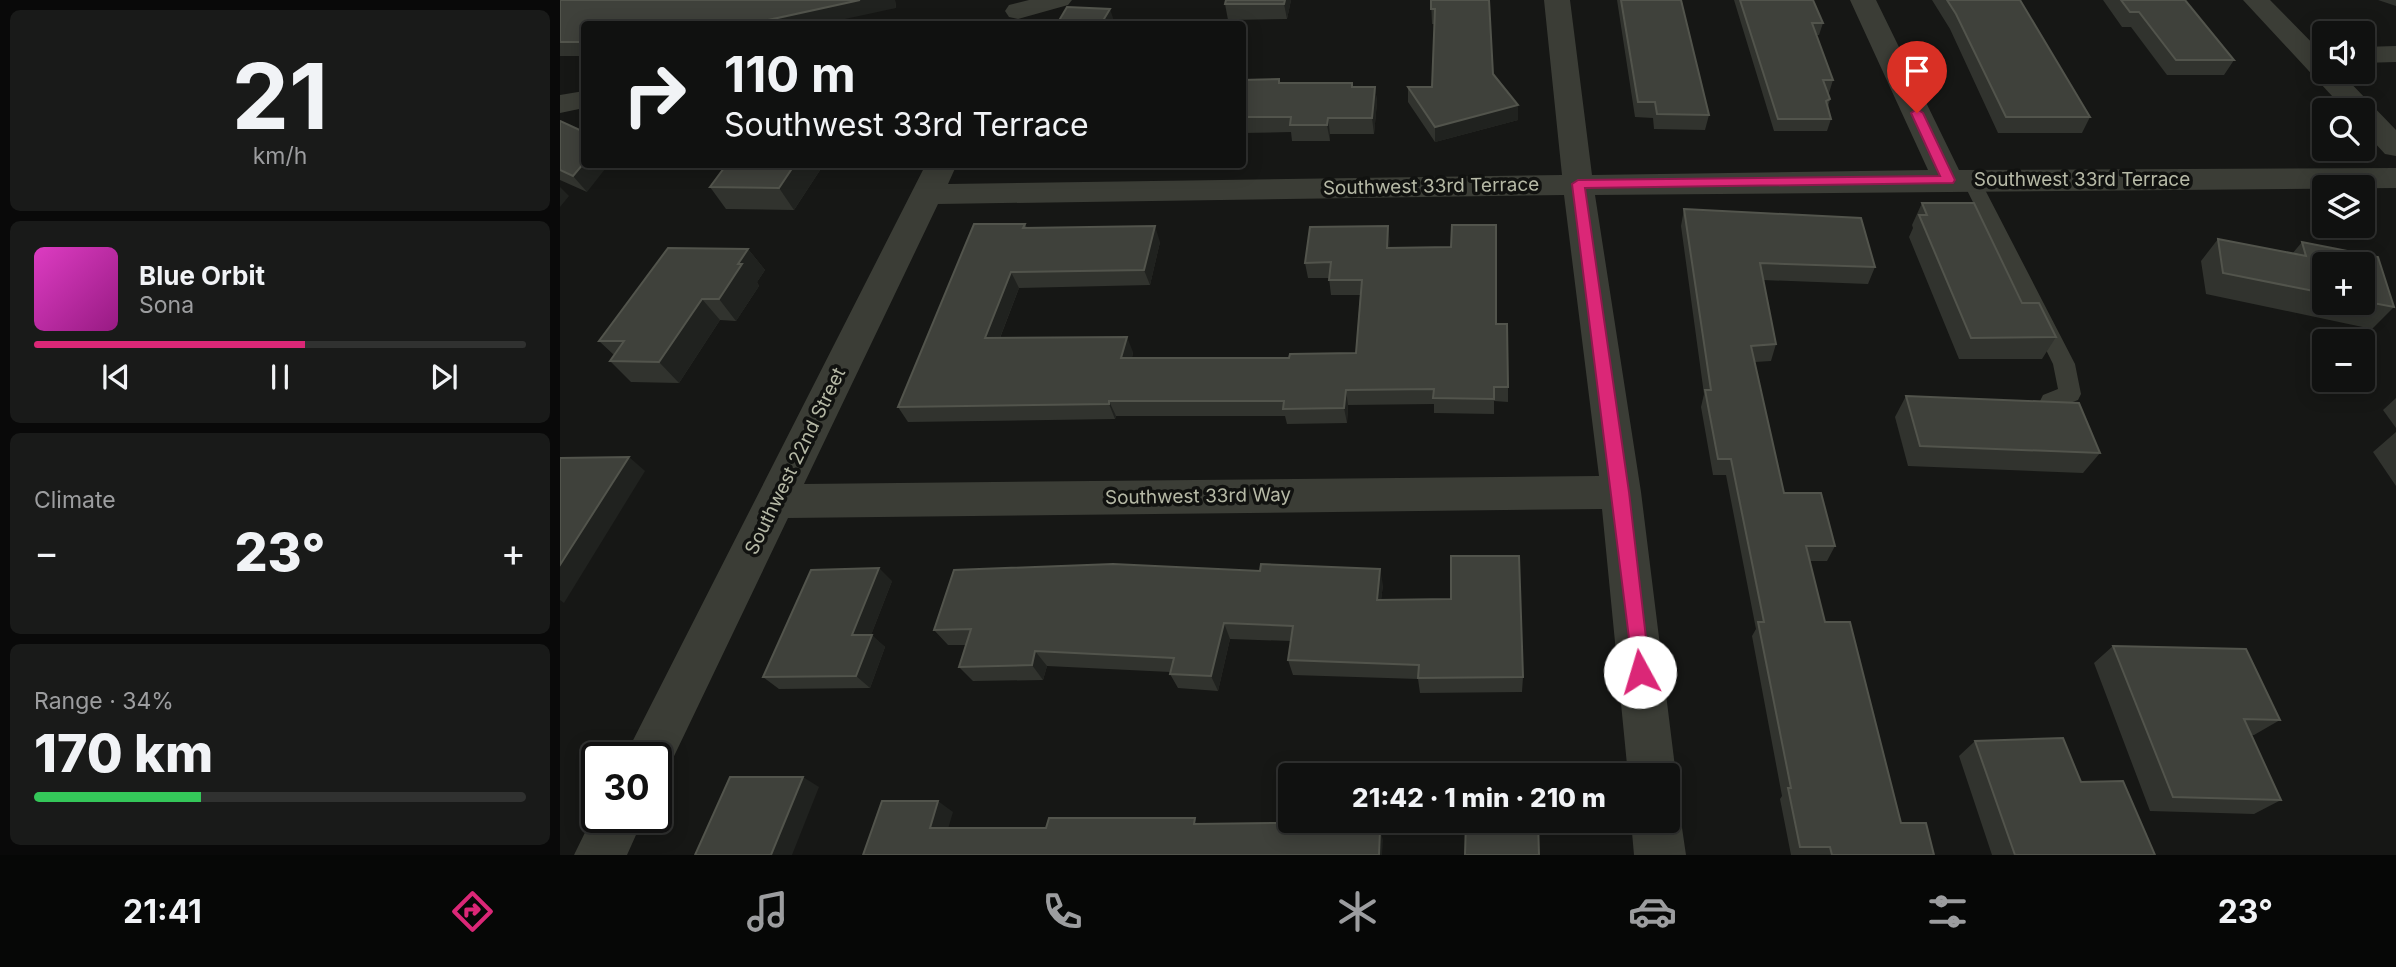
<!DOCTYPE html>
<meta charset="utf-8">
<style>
:root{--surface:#101110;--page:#191a19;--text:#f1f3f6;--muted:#9c9d9f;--line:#303130;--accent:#db2777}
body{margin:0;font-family:Inter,sans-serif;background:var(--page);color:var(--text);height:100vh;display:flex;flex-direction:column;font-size:26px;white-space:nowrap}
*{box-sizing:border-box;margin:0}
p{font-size:23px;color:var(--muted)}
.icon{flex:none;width:38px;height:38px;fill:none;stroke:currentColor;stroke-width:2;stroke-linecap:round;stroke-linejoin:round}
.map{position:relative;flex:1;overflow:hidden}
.drawer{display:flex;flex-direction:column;gap:10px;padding:10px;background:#090909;width:560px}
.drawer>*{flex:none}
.guide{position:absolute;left:21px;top:21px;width:665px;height:147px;border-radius:7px;box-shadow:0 4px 18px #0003,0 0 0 2px var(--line);background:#101110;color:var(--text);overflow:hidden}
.fabs{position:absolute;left:1752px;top:21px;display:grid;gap:14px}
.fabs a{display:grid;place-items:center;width:63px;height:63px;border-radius:7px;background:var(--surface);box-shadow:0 4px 18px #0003,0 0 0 2px var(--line);font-size:35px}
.speed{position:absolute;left:21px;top:742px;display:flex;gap:14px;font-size:35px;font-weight:700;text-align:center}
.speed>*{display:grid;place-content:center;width:91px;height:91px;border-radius:50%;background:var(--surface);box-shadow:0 4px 18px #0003,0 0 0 2px var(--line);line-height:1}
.speed .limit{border:4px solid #111;border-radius:10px;background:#fff;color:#111}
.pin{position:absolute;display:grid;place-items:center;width:60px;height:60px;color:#fff;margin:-72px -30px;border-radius:50% 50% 50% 0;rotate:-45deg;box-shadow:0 0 7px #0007}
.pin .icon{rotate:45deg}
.me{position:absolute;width:77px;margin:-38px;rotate:354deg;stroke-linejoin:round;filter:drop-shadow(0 0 5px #0008)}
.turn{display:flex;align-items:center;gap:24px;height:147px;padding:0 28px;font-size:32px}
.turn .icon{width:91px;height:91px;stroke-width:2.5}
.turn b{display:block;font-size:49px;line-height:60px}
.big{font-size:52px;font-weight:800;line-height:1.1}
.drawer .tile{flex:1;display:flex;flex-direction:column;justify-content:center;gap:10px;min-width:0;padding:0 24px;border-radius:10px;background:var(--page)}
.drawer .dial{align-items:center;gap:0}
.dial b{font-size:91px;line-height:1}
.song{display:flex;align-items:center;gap:21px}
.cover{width:84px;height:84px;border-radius:10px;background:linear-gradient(135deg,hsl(310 70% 55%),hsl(310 70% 35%))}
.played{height:7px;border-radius:4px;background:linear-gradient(90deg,var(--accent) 55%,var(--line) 55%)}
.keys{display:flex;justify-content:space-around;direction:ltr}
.heat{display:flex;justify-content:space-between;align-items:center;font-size:38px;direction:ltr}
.charge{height:10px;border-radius:5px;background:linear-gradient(90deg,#34c759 34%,var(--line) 0)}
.trip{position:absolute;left:718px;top:763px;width:402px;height:70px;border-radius:7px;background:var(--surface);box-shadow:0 4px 18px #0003,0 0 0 2px var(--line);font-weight:800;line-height:70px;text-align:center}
.dock{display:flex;height:112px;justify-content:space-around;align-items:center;background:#060706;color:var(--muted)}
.dock .icon{width:49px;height:49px}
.dock .selected{color:var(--accent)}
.dock b{font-size:32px;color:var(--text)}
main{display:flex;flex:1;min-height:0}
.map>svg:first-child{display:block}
</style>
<main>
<section class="drawer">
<div class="tile dial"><b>21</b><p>km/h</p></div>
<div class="tile">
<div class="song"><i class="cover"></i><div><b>Blue Orbit</b><p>Sona</p></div></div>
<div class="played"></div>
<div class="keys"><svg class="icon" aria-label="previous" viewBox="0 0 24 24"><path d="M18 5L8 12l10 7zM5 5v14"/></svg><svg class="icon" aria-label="pause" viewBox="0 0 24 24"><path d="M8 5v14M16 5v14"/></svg><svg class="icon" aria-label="next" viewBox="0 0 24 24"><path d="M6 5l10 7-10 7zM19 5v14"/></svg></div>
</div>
<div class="tile"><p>Climate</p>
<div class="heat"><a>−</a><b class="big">23°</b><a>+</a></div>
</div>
<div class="tile"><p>Range · 34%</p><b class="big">170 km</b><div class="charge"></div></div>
</section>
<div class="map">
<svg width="1836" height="855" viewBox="0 0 1836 855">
<rect width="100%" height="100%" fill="#161715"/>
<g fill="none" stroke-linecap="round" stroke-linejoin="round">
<path fill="#3b3d36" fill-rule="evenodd" d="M1411 174 1420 180 1515 364 1521 394 1518 400 1491 410 1483 407 1480 401 1483 395 1498 389 1493 364 1402 180Z"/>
<g fill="#3b3d36" fill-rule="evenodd">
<path d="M469 0H512L508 5 458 19 449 17 445 11 449 5Z"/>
<path d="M984 0H1010L1032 175 1368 170 1290 0H1316L1399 170 1836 168V188L1035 195 1081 492 1116 775 1108 793V775H1068L1042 509 228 518 105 775 96 779V758H64L366 164H397L388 184 1002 175ZM1004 195 1039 476 244 484 378 204Z"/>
<path d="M1836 46V62L1802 63V47Z"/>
<path d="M24 91V108L0 113V95Z"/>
<path d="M1108 801 1114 803 1121 821 1126 855H1074L1071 821H1108Z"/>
<path d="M37 808V817H84L67 855H14Z"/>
</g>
<path fill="#3b3d36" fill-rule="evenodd" d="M1683 0H1710L1764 55V72H1780L1836 130V156L1825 154 1802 129V110H1785Z"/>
</g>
<g fill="#31332e" fill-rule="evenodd">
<path d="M0 0H335L336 8 24 24V56H0Z"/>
<path d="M731 0 727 19 668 20 665 4Z"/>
<path d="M871 0 958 105V120L875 142 848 102V87H872L875 24H872Z"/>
<path d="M1057 0H1121L1149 115 1145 130 1094 129 1093 118 1075 117Z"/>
<path d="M1174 0H1253L1263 23 1259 35H1256L1273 80 1269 93H1268L1270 99 1268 107 1271 119 1267 131H1214Z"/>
<path d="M1372 0H1460L1530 117 1522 133H1438L1390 29Z"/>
<path d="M1543 0H1625L1674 60 1664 75H1607L1571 27H1562Z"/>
<path d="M1818 0H1836V6Z"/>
<path d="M682 80 793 87H815L817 102 814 134H770V141H732L731 132 682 133Z"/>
<path d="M0 121 27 192 0 180Z"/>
<path d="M167 164H264L234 210 166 209 150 187Z"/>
<path d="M1362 203 1496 337 1482 359H1399L1349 237 1353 228 1352 225Z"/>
<path d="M1124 209 1315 267 1308 284 1203 280 1216 344 1211 361 1195 362 1224 493 1275 546 1267 561H1250L1265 622 1341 823 1374 855H1231L1220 799 1222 796 1192 636 1196 629 1166 475H1153L1141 407 1144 394 1121 226Z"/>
<path d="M465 224 467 228 600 242 590 285 459 288 440 338 573 352 572 358H729L796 353 800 295H771L769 278H748L745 263 828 226 829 248 936 324 948 387V402L934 401V414L874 413V404L788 405 787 423 727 424 725 416H556L555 419 348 422 338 407Z"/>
<path d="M1658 239 1732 254 1742 242 1818 257 1834 307 1812 329 1646 294 1641 261ZM1764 264H1802V303H1764Z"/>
<path d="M188 249 205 270 197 282 199 286 176 321 160 320 119 383 71 382 50 361 54 355 39 341Z"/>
<path d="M1346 396 1540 453 1523 473 1348 466 1335 417Z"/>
<path d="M1836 398V428L1823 410Z"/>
<path d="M1836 432V486L1813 452Z"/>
<path d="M332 581 311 635 325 647 310 688 219 689 203 677Z"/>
<path d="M823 585 821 600 963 677 962 692 860 693 858 679 733 675 728 660 731 641 670 639 658 691 618 688 610 674V672L487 666 483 680 413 681 399 667 406 645H388L374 630Z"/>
<path d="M1553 646 1720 720 1694 735H1691L1721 800 1694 814 1590 811 1534 663Z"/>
<path d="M1415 741 1521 782 1595 855H1432L1399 756Z"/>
</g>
<g fill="#20221f">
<path d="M300 0H335L336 8 262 24H190Z"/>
<path d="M725 0H731L727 19 724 4Z"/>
<path d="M550 9 555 24H541Z"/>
<path d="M815 87 817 102 814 134 812 118Z"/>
<path d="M958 105V120L875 142V127Z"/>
<path d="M768 118 770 134V141L767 125Z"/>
<path d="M24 163V164H49L27 192 13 176Z"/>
<path d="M235 164H264L234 210 219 188Z"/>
<path d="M0 187 9 196 0 207Z"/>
<path d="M595 226 600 242 590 285 584 270Z"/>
<path d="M828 226 830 242 828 263 827 248Z"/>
<path d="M188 249 205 270 197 282 199 286 176 321 159 299 178 264Z"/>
<path d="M451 272 459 288 434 353 425 338Z"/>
<path d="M142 299 160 320 119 383 99 362Z"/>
<path d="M567 337 573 352 568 373 561 358Z"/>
<path d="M786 390 788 405 787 423 784 408Z"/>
<path d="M549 401 556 416 555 419 549 404Z"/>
<path d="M69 457 85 471 4 603 0 600V565Z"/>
<path d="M319 568 332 581 306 648 292 635Z"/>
<path d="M820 569 823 585 819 615 817 600Z"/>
<path d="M664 623 670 639 658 691 651 676Z"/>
<path d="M312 635 325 647 310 688 296 676Z"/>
<path d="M475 651 487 666 483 680 472 665Z"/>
<path d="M243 777 259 787 232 855H211Z"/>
<path d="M378 801 393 812 385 839 370 828Z"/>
<path d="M803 821H807L806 840 803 829Z"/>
<path d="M820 830 823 840 822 855H819Z"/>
</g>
<g fill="#3f413b" stroke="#52544c" stroke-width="2">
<path d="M0 0H300L190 24H24V42H0Z"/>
<path d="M666 0H725L724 4H665Z"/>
<path d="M871 0H929L933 74 958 105 875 127 848 87H872L875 9H871Z"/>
<path d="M1061 0H1121L1149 115 1097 114 1095 102H1078Z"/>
<path d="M1180 0H1253L1263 23H1252L1273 80H1263L1270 99 1266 101 1271 119H1218Z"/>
<path d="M1387 0H1460L1530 117H1446L1396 14Z"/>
<path d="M1561 0H1625L1674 60H1616L1579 12H1570Z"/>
<path d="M507 7 550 9 541 24H497Z"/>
<path d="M719 79V83H792V87H815L812 118H768L767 125H730L731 117H682V80Z"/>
<path d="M0 121 24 132V163L13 176 0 170Z"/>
<path d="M167 164H235L219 188 150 187Z"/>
<path d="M1362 203H1414L1462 303H1479L1496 337 1411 338 1359 215H1367Z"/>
<path d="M1124 209 1301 218 1315 267 1200 263 1216 344 1191 346 1224 493H1261L1275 546H1246L1265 622H1290L1341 823H1366L1374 855H1272L1270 847H1240L1228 788H1231L1198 622H1204L1171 459H1158L1145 390H1151Z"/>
<path d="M414 224H465L463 228 595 226 584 270 451 272 425 338 567 337 561 358H729L730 354 796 353 802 280H769L771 262 745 263 750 227 828 226 827 248 891 247 892 225H936V324H947L948 387H934V399L873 398 874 389 786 390 784 408 723 409 724 401H549V404L338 407Z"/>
<path d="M1658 239 1746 256 1742 242 1818 257 1834 307 1802 301V264H1764V293L1663 273Z"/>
<path d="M108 248 188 249 178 264H182L159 299H142L99 362 50 361 64 341H39Z"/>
<path d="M1346 396 1519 403 1540 453 1360 446Z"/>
<path d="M69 457 0 565V458Z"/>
<path d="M891 556H959L963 677 858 678 859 665 728 660 733 626 664 623 651 676 610 674 614 658 475 651 472 665 399 667 411 629 374 630 394 570 553 564 700 571 701 564 820 569 817 600 891 599Z"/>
<path d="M319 568 292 635H312L296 676 203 677 251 570Z"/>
<path d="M1553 646 1686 649 1720 720 1684 719 1721 800 1613 797Z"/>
<path d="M1503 738 1521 782 1563 781 1595 855H1455L1415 741Z"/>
<rect x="906" y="767" width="71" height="8"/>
<path d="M170 777H243L211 855H135Z"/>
<path d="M725 781H730V821H803V829L820 830 819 855H303L322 801H378L370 828H486L489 818H635L634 824 720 823Z"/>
<path d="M906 821H978L979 855H905Z"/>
</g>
<path fill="#db2777" stroke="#8e194d" stroke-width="2" d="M1357 109 1363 113 1395 180 1393 183 1025 188 1069 492 1090 672 1087 678 1080 681 1074 678 1012 184 1018 180 1380 176 1351 113Z"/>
<g text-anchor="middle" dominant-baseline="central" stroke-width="7" stroke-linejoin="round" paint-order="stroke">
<g font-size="19" fill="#b6b9a6" stroke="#111210">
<text x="1522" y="179">Southwest 33rd Terrace</text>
<text transform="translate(871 186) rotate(-1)">Southwest 33rd Terrace</text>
<text transform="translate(235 461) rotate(-64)">Southwest 22nd Street</text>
<text transform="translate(638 496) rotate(-1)">Southwest 33rd Way</text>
</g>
</g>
</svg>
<div class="fabs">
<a><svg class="icon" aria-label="sound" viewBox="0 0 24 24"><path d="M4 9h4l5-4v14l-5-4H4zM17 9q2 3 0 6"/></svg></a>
<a><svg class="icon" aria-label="search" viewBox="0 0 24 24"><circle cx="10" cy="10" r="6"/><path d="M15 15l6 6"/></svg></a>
<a><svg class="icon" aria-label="layers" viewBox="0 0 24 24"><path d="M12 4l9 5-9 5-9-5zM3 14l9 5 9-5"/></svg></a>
<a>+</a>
<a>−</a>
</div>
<div class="speed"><div class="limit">30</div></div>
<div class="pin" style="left:1357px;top:113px;background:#d93025"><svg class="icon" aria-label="arrive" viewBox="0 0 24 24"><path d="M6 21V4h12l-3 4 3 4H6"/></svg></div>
<svg class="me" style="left:1080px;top:672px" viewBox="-20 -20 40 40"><circle r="19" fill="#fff"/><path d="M0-13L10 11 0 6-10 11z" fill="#db2777"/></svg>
<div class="trip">21:42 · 1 min · 210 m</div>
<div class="guide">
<div class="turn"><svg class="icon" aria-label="right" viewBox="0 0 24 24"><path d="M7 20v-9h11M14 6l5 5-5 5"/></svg><div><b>110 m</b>Southwest 33rd Terrace</div></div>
</div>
</div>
</main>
<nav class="dock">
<b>21:41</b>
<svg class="icon selected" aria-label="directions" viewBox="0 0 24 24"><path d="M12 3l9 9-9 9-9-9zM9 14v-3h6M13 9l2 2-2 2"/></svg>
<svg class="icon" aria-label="music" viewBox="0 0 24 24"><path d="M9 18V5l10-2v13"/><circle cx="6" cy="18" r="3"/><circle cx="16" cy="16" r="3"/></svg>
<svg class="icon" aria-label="phone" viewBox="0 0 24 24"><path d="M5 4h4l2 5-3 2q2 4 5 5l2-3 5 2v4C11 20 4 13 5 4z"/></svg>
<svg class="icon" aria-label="climate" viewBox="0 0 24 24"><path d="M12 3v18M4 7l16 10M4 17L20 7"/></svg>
<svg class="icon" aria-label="car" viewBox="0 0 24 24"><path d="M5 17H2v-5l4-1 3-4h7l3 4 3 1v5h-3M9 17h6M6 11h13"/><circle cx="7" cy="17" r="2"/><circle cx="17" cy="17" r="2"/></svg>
<svg class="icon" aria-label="filters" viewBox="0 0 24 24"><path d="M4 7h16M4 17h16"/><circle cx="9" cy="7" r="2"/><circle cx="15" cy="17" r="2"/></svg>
<b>23°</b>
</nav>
